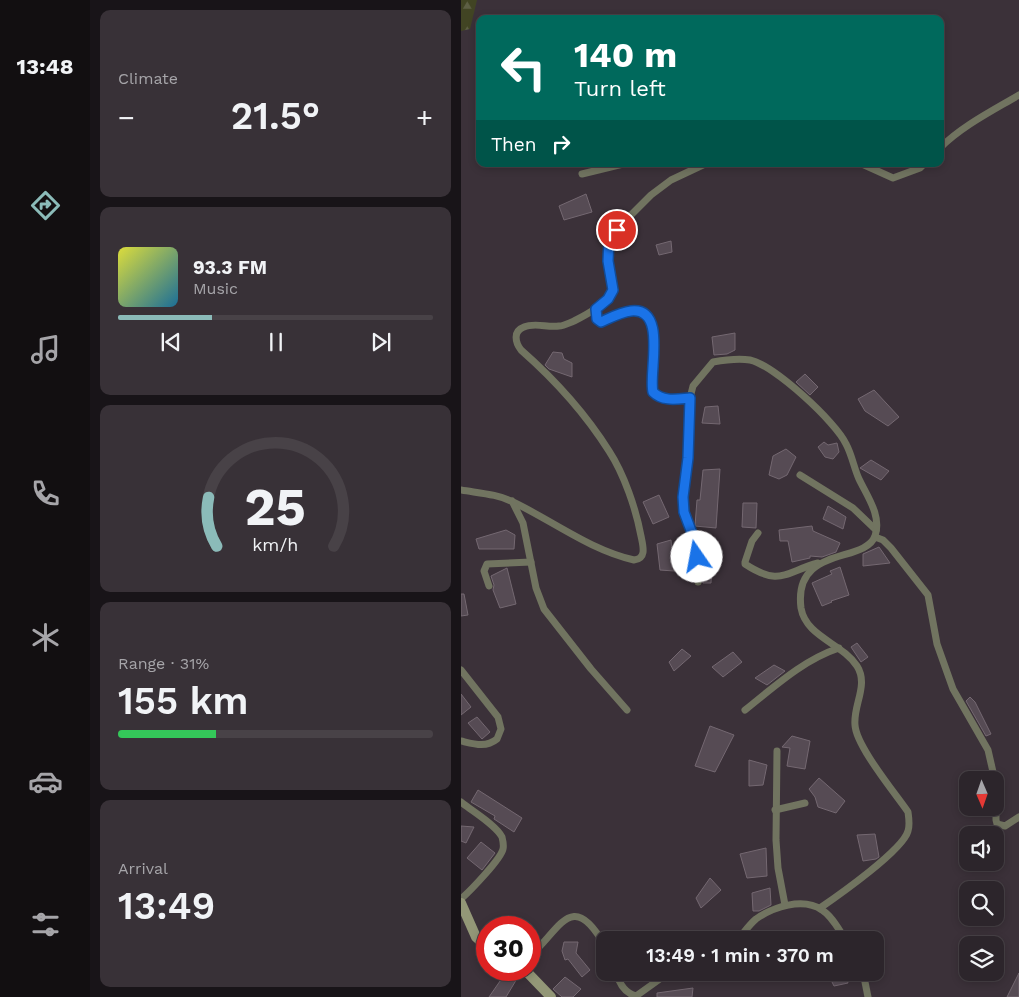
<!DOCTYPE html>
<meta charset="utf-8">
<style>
:root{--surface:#2c252b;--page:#383137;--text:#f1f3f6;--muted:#a6a5a9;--line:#484247;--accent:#8bbbb9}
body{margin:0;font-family:"Work Sans",sans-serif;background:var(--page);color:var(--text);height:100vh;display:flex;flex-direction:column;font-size:19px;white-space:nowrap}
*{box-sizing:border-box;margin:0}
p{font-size:16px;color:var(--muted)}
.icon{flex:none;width:28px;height:28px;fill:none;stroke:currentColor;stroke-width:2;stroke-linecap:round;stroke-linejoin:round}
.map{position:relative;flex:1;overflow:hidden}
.panel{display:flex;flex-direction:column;gap:10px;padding:10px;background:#181418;width:371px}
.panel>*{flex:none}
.banner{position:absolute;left:15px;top:15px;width:468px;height:152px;border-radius:10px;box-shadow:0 2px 8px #0003,0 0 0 1px var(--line);background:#00695c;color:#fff;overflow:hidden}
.needle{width:32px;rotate:178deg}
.controls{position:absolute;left:498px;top:771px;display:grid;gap:10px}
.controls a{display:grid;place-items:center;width:45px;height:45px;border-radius:10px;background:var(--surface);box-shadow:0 2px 8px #0003,0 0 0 1px var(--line);font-size:25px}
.speed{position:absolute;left:15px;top:916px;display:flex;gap:10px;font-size:25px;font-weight:700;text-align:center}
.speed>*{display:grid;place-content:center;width:65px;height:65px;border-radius:50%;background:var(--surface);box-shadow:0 2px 8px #0003,0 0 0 1px var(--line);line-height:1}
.speed .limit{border:8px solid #d22;background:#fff;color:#111}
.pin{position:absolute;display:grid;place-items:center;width:42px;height:42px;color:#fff;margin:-21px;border:2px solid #fff;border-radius:50%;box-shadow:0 1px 5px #0007}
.me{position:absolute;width:55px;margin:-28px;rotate:348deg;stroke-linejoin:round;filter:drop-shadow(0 0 4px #0008)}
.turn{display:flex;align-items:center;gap:18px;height:105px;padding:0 15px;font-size:22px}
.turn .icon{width:65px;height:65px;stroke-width:2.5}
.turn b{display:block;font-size:35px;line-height:42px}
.then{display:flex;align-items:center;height:48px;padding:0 15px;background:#0003;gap:10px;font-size:19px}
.big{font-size:38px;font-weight:600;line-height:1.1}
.panel .card{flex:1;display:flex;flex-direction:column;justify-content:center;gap:8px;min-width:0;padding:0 18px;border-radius:10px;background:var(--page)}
.panel .dial{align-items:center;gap:0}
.dial svg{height:130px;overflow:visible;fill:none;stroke:var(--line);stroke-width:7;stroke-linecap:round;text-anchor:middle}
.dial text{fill:var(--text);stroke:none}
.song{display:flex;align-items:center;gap:15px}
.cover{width:60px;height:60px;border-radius:8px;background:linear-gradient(135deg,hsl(60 70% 55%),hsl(200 70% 35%))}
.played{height:5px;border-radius:2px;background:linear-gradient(90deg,var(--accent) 30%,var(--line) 30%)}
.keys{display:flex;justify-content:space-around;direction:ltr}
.heat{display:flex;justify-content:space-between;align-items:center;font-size:28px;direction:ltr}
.charge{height:8px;border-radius:4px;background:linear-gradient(90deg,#34c759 31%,var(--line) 0)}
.trip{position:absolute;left:135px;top:931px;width:288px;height:50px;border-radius:10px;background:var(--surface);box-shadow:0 2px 8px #0003,0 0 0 1px var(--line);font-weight:600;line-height:50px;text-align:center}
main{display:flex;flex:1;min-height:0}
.tabs{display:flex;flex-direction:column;width:90px;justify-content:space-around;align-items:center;background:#120f11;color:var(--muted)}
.tabs .icon{width:35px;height:35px}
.tabs .selected{color:var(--accent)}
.tabs b{font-size:22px;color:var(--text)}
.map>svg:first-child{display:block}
</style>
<main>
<nav class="tabs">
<b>13:48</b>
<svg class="icon selected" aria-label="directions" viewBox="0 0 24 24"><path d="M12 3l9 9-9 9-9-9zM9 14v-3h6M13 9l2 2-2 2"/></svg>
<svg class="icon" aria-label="music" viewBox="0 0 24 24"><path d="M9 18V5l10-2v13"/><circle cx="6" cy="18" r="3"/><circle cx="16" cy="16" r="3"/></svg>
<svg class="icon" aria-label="phone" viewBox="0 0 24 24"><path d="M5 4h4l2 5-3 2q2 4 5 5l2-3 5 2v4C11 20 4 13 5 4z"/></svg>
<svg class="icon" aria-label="climate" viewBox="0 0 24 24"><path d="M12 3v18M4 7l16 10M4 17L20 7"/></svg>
<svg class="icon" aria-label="car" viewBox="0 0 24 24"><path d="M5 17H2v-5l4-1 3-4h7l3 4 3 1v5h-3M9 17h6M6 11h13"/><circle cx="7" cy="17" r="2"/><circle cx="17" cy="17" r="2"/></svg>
<svg class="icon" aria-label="filters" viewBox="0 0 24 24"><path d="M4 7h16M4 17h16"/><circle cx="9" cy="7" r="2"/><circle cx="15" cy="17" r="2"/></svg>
</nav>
<section class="panel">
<div class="card"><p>Climate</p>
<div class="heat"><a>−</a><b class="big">21.5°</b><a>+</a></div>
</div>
<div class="card">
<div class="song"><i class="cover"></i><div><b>93.3 FM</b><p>Music</p></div></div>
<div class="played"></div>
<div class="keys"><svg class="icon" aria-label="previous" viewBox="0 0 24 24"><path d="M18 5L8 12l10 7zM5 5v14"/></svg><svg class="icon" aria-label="pause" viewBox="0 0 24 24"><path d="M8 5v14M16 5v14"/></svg><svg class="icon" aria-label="next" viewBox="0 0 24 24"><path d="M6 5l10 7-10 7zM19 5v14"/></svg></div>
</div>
<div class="card dial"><svg viewBox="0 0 100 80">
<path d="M14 69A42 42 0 1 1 86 69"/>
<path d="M14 69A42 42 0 0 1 9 39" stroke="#8bbbb9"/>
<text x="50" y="56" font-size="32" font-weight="700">25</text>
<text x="50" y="72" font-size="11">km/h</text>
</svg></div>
<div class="card"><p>Range · 31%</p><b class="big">155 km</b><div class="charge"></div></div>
<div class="card"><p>Arrival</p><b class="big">13:49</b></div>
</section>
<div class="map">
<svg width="558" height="997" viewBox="0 0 558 997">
<defs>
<pattern id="forest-firs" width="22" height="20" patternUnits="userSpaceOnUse" patternTransform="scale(1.25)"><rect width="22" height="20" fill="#414423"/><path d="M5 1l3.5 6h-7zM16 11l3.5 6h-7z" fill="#5d5f44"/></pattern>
</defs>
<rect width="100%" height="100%" fill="#3b3139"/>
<path fill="url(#forest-firs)" d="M0 0H16L9 29 0 31Z"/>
<g fill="#564b54" stroke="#746871">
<path d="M125 194 131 212 103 220 98 206Z"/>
<path d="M210 241 211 252 198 255 195 245Z"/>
<path d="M274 333V350L266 354 253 355 251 337Z"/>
<path d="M92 352 101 353 103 359 111 363V377L88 369 84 365Z"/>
<path d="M344 374 357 387 349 395 335 382Z"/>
<path d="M413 390 438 417 427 426 404 411 397 399Z"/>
<path d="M257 406 259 424 241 423 244 407Z"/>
<path d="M363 442 367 445 376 443 378 452 372 459 364 457 357 447Z"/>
<path d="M325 449 335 457 326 475 318 479 308 475 312 456Z"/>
<path d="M410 460 428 471 420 480 399 468Z"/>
<path d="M259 469 255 528 234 526 236 500H239L242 470Z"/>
<path d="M198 495 208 517 192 524 182 502Z"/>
<path d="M282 503H296L295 528 281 527Z"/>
<path d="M367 506 385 517 382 529 362 519Z"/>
<path d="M351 526 352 531 379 543 375 552 361 557 349 556V558L331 562 327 541H319L318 530Z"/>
<path d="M45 530 54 535 53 549H18L15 539Z"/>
<path d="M210 540 213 571 199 570 196 544Z"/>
<path d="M252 547 250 583H242L241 548Z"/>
<path d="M418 547 429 563 402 566V554Z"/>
<path d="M379 567 388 595 370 601 371 602 361 606 351 583 371 574 369 571Z"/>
<path d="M46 568 55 604 39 608 32 590 33 585 30 576Z"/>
<path d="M0 594H3L7 615 0 616Z"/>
<path d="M396 643 407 657 400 662 390 647Z"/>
<path d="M221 649 230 656 213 671 208 662Z"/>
<path d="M272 652 281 662 262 677 251 667Z"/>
<path d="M313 665 324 671 306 685 294 678Z"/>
<path d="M0 694 10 707 0 715Z"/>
<path d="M509 697 514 702 530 734 525 736 505 701Z"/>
<path d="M16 717 29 732 21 739 7 723Z"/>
<path d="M249 726 273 735 254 772 234 766Z"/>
<path d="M331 736 349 741 344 769 326 766 329 748 321 747Z"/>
<path d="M288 760 306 765 302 785 288 786Z"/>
<path d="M358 778 384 801 375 813 357 807 354 797 348 789Z"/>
<path d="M17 790 61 818 53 832 33 819 34 816 10 802Z"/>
<path d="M0 826 13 827 5 843 0 841Z"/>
<path d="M414 834 418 857 415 859 402 861 396 835Z"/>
<path d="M20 842 34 853 21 870 6 858Z"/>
<path d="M305 848 306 876 286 878 279 854Z"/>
<path d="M249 878 260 890 240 908 235 898Z"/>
<path d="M309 888 310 905 298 911H292L291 893Z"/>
<path d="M103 942H117L115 953 129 970 121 977 107 959 104 960 101 951Z"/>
<path d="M46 971 57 977 45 997H28Z"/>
<path d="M366 972H384L387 983 373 986Z"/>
<path d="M558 973V997H546Z"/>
<path d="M104 977 120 989 112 997H101L92 989Z"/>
<path d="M232 988 231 997H196V993Z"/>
</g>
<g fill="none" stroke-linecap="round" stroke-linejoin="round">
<g stroke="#717460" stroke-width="7">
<path d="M479 148C501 126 531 111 558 95"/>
<path d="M401 164 432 178 459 168 463 164"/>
<path d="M121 174 162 164"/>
<path d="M135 309 137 319 140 322C149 318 160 312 169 311 202 306 192 368 190 386 194 404 216 399 229 398"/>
<path d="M339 475 392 508 415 530"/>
<path d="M0 490C17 493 37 494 52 502 92 521 129 550 173 560 186 559 182 546 180 536 175 509 163 474 148 451 124 413 93 379 60 350 54 342 52 331 63 327 74 322 87 328 98 326 103 326 108 323 113 321 129 313 143 305 152 290L147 261 148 240 155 230 190 195 210 180 244 164"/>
<path d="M51 501 62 523 75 588 83 609 130 669 166 710"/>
<path d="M297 533 291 541 284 562V564C319 587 324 572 357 563"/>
<path d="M414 537 422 540 430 548 467 595 476 644 492 689 527 750 535 785V820L536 824 544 826 558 817"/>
<path d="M237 582 235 544 223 512 222 497 227 458 229 398 232 386 252 362C263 360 277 358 289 360 313 365 375 422 385 444 391 455 393 468 398 479 406 496 421 516 414 536 404 564 332 545 340 608 345 637 381 643 396 666 408 685 392 705 394 725 395 746 434 793 447 812 448 819 449 825 447 831 442 850 378 895 359 908"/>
<path d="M28 586 23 571 26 564 70 562"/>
<path d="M0 670 37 717 40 729 36 739C25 748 13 744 0 741"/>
<path d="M284 710C313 687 342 660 378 648"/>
<path d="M316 751 315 840 317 868 324 905"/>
<path d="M0 802C11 811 35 825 41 837 42 841 43 845 42 849 40 859 9 891 0 899"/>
<path d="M314 810 344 803"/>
<path d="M279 940V937C284 931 289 924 295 919 312 907 342 897 361 910 371 916 378 930 385 940"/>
<path d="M69 956C99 930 111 887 144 946"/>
<path d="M155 972C158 983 163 993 175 996L203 976 257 972"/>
<path d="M402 972 407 997"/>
</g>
<g stroke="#939777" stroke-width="10">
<path d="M0 903 15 937 26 947"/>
<path d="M64 970 90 997"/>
</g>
</g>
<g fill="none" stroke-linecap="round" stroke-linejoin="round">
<g stroke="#114b97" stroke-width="12">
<path id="route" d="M156 230 148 240 147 261 152 290 147 299 135 309 136 319 140 322C149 318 160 312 170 311 207 307 187 374 192 392 202 402 216 399 229 398L227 458 222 497 223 512 235 544 236 557"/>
</g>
<use href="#route" stroke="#1a73e8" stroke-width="9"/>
</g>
</svg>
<div class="controls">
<a><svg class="needle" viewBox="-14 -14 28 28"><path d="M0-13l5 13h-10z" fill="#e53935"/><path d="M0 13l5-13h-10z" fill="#a6a5a9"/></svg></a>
<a><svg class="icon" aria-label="sound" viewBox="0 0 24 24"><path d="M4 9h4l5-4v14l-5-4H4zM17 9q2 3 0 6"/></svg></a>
<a><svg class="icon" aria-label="search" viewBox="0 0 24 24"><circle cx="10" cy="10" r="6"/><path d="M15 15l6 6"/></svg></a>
<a><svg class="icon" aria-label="layers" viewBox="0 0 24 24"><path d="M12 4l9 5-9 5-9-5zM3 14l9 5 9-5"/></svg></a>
</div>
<div class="speed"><div class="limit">30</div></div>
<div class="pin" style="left:156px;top:230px;background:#d93025"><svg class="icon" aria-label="arrive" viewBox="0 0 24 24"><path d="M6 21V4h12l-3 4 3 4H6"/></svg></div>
<svg class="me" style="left:236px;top:557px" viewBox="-20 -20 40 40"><circle r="19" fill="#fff"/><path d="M0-13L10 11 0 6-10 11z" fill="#1a73e8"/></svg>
<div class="trip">13:49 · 1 min · 370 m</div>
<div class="banner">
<div class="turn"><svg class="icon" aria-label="left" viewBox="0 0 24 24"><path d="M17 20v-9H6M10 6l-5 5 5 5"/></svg><div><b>140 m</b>Turn left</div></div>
<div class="then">Then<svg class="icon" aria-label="right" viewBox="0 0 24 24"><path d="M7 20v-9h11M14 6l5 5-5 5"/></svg></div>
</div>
</div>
</main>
